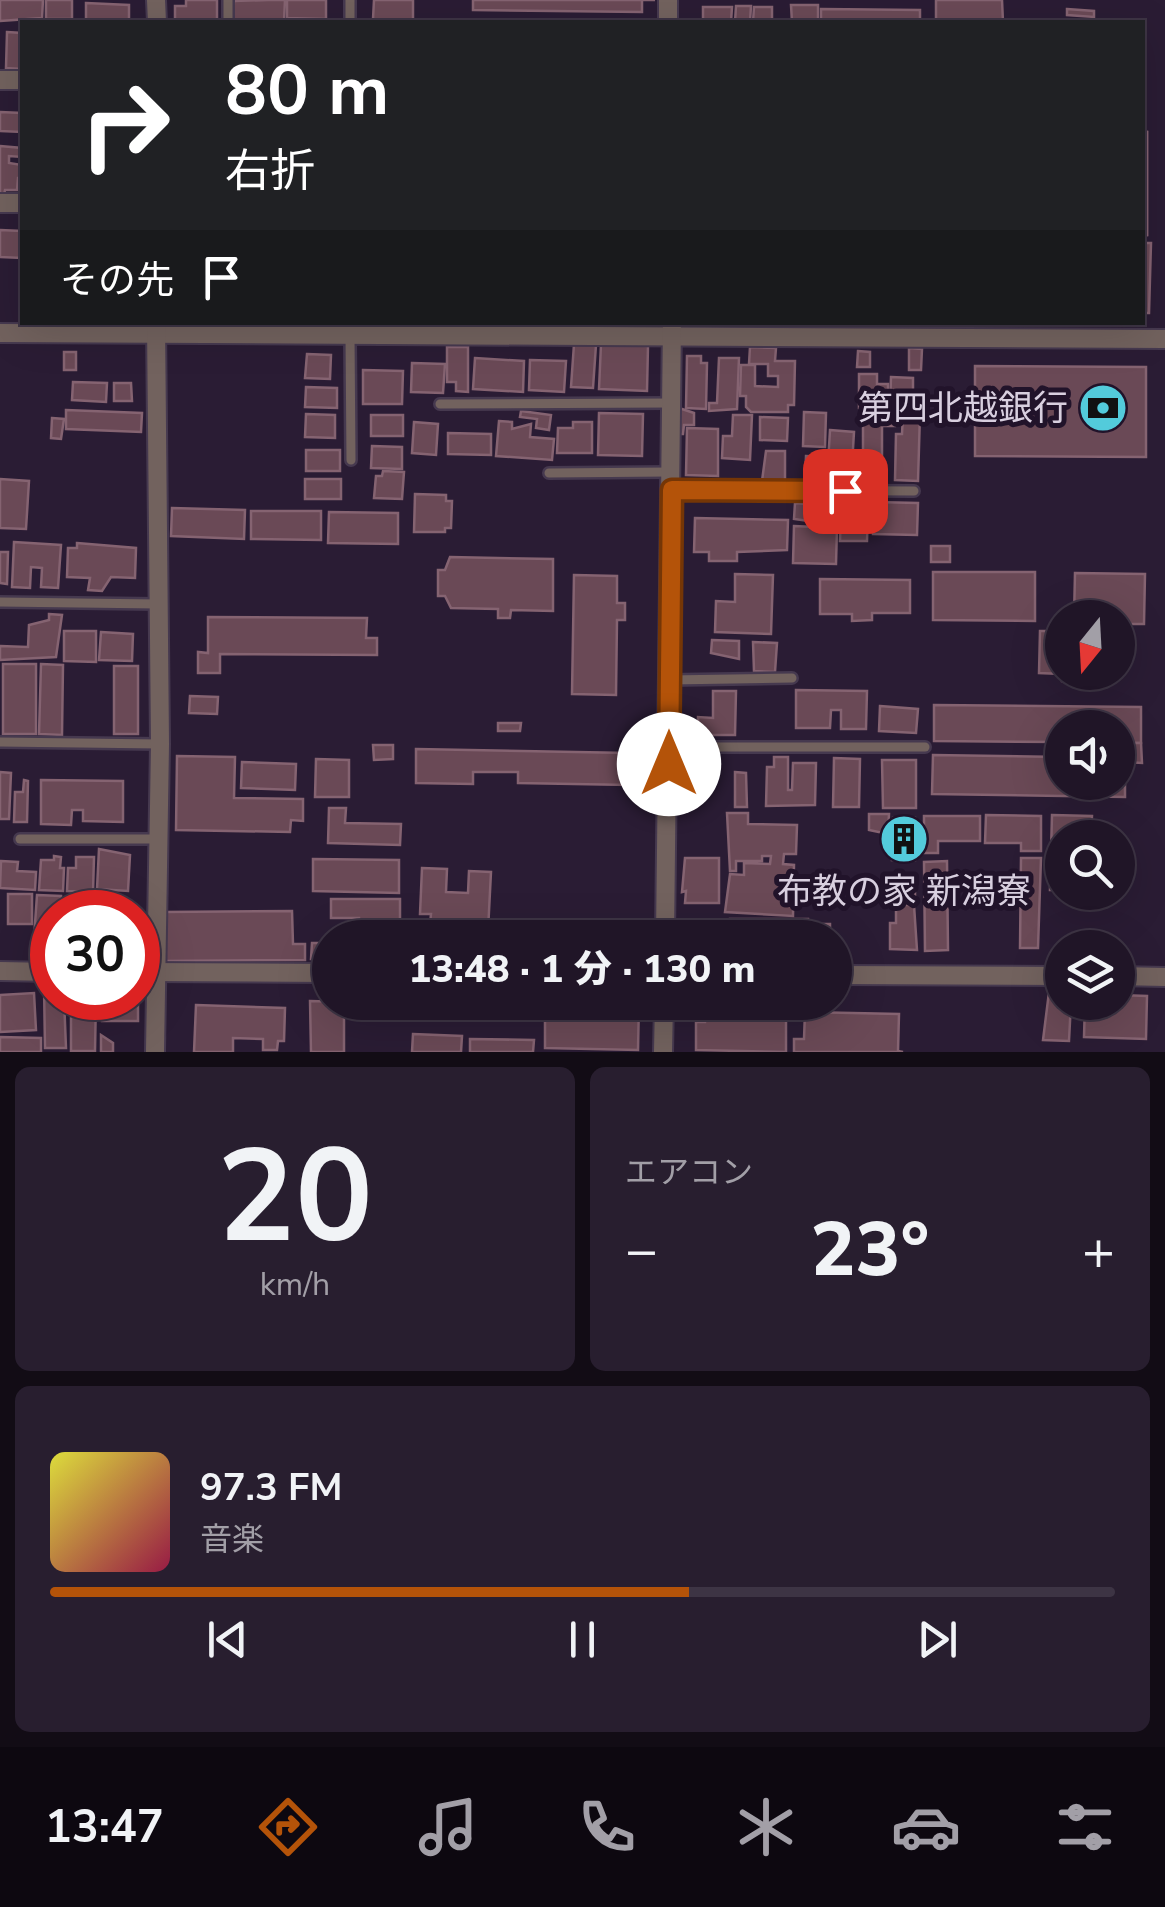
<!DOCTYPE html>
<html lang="ja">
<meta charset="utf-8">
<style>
:root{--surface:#201527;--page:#281e2f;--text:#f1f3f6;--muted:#a29fa7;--line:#3d3444;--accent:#b45309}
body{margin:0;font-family:"Nunito Sans","Noto Sans JP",sans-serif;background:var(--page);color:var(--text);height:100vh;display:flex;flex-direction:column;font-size:38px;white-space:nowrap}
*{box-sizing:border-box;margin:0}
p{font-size:32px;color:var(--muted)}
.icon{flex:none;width:55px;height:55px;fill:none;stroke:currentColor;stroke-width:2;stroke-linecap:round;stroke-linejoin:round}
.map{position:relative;height:1052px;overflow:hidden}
.panel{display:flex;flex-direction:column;gap:15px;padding:15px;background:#120c15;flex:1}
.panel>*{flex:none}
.banner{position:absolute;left:20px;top:20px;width:1125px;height:305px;border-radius:0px;box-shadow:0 10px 40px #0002,0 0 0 2px var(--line);background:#202124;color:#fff;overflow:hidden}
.needle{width:65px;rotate:198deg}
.controls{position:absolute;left:1045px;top:600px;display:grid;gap:20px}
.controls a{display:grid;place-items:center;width:90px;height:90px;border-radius:50%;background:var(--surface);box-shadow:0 10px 40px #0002,0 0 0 2px var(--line);font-size:50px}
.speed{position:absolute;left:30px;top:890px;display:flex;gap:20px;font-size:50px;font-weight:700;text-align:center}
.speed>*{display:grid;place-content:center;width:130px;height:130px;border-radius:50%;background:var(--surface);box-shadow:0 10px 40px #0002,0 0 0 2px var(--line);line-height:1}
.speed .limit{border:15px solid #d22;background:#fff;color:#111}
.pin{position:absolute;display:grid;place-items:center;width:85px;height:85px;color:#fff;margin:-42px;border-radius:20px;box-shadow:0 5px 15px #0006}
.me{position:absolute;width:110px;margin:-55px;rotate:0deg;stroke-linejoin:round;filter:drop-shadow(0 0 8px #0008)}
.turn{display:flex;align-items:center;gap:35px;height:210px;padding:0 40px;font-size:45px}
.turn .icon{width:130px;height:130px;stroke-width:2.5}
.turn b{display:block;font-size:70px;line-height:85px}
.then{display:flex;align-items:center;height:95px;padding:0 40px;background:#0003;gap:20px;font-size:38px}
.big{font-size:75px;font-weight:800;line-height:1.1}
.panel .widget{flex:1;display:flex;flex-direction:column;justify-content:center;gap:15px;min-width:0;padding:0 35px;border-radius:15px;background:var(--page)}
.panel .dial{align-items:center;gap:0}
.dial b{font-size:130px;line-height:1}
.song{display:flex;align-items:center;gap:30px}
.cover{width:120px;height:120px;border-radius:15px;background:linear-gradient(135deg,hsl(60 70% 55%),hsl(340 70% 35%))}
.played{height:10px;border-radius:5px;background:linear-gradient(90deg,var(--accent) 60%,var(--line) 60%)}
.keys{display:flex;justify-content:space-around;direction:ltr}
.heat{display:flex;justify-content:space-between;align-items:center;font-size:55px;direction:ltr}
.panel .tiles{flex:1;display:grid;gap:15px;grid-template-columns:1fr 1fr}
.widget:last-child{grid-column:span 2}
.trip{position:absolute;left:312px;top:920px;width:540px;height:100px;border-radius:50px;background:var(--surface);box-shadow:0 10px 40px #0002,0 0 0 2px var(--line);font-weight:800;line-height:100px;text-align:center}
.menu{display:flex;height:160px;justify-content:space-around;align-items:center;background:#0d0810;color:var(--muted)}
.menu .icon{width:70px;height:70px}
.menu .current{color:var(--accent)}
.menu b{font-size:45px;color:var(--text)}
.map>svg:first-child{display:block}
</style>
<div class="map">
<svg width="1165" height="1052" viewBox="0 0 1165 1052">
<rect width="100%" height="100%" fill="#2a1c34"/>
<g fill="#6a4956" stroke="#856371" stroke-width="2.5">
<path d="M0 0H43L42 18 0 21Z"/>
<rect x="46" y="0" width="26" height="19"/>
<path d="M186 0H217V20H175V6H186Z"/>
<path d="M268 0H285L284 22 233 20 234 1Z"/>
<path d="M287 0H326V19L287 18Z"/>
<path d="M374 0H413V20L373 19Z"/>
<path d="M473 0H655H642V12L473 10Z"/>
<path d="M936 0H1002L1003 22H936Z"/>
<path d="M86 3 129 5V22H86Z"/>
<path d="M791 5H818V22H792Z"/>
<path d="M736 6H751L750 22H735Z"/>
<path d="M703 7H732L731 22H703Z"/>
<path d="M754 7H772V19L786 22H753Z"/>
<path d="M821 9 920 10V22H821Z"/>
<path d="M1067 9 1094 11V17L1067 15Z"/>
<path d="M7 32 22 33V69L6 68Z"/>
<path d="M0 112 22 113V132L0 131Z"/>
<rect x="1142" y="132" width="5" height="103"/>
<rect x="1142" y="132" width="5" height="103"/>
<path d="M0 146 22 148V157L9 156V163L22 165V178H18L17 190H5L4 195 0 194Z"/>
<path d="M0 230 22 231V258L0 257Z"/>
<path d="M1142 243H1151L1149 313H1142Z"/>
<path d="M574 344 596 345 593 388 571 387Z"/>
<path d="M601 344 648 346 647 391 599 389Z"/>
<path d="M447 347H468V392L456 391V382H447Z"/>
<path d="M750 347 776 348 775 361H795L794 405H788V412H751L746 407V396H740L741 365H755V386L778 387V376H768V364H749Z"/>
<path d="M909 348 922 349 921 370H909Z"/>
<path d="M858 351 870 352V367H857Z"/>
<rect x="64" y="352" width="12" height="18"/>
<path d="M307 354 331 355 330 379 305 378Z"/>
<path d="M687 356H701V363H707L706 409 686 408Z"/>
<path d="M475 358 524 361 523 392 473 389Z"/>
<path d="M719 358H739L737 409 709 411V403H717Z"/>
<path d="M530 360 566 361 564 392 529 390Z"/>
<path d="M412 363 445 364 443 393 411 392Z"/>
<path d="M975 366 1146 367V457L975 456Z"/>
<path d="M363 370 403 371 402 404H363Z"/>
<path d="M859 374H877V384H888V408H859Z"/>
<path d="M891 377 913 378V409L890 408Z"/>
<path d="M73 382 107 383 106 402 72 400Z"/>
<path d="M114 383H131L132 401H114Z"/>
<path d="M306 387 337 388V408L305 407Z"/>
<path d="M676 407 694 413V425H684L683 434H676Z"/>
<path d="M66 410 142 413 141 432 66 429Z"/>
<path d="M521 411 551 415 549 430 536 428 537 419 520 417Z"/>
<path d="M804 412 826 413 825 447 803 446Z"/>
<path d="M599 413 643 414 642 456 598 455Z"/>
<path d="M863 413H895V426H882V457H863Z"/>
<path d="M306 414 335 415V438L305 437Z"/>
<path d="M903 414H920L918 481 895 480 896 434H902Z"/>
<rect x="371" y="415" width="32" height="21"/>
<path d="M733 415H752L750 460 722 458 723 436H732Z"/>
<path d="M760 417 788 418 787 441 760 440Z"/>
<path d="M52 418 64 419 61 439 51 438Z"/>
<path d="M499 421 512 422V429L531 424 530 437 554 439 552 460 496 456Z"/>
<path d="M414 422 438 424 436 455 412 453Z"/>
<path d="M573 422H592V453H557L558 428H573Z"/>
<path d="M687 428 718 429V476L686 475Z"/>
<path d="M830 430 854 432 852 466 828 464Z"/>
<path d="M448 433 491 434V455L448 454Z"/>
<path d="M372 446 402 447V469L371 468Z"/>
<rect x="306" y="450" width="34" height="21"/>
<path d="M766 451H785V480L762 481Z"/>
<path d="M806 456 825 457V479H805Z"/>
<path d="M383 471 404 472 402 499 374 498 376 476H382Z"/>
<path d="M0 479 29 481 26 529 0 528Z"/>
<rect x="305" y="479" width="36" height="20"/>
<path d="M415 494 446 495V501H452L451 528H445V532H414Z"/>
<path d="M874 502 918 503 917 535 873 534Z"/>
<path d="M795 503 810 504 809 521 794 519Z"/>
<path d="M172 508 245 510 244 539 171 536Z"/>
<path d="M841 510 868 511 867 541H840Z"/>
<path d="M251 511H321V540L251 539Z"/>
<path d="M329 512 398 513V544L328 543Z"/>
<path d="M695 518 788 520 787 550 737 552V561H709V552H694Z"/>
<path d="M794 526 837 528 836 564 793 563Z"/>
<path d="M14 542 61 545 58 588 41 587 42 568 31 567 30 588 12 587Z"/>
<path d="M77 543 136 548 135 578 111 577 102 591 88 590 90 578 67 577 68 548H77Z"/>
<rect x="931" y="546" width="19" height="16"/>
<path d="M0 552H8L7 584 0 583Z"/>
<path d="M450 557 553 559V611L511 610 510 618H498V609L451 608 445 596H438V570H445Z"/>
<path d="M933 572H1035V621L933 620Z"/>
<path d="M1075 573 1145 574 1144 624H1118V618H1074Z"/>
<path d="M735 574 773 575 771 634 715 632 716 601 735 602Z"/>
<path d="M574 575 617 576V603H625V620H617L616 695 572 694Z"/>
<path d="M820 579 910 580V613H872V620L852 621V614H820Z"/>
<path d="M49 614 62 615 56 657 0 660V646L28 647 29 625 49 620Z"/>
<path d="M208 617 367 618 366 638H377V655L220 654V673H198V652L208 653Z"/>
<path d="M64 631H96V662L64 661Z"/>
<path d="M1040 631H1062V672H1110V676H1079L1078 682 1062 681V674L1039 673Z"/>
<path d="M101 632 133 634 132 661 99 660Z"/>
<path d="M712 640 739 641V659L711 653Z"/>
<path d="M753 642 777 643 775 672 754 671Z"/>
<rect x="3" y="664" width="33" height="70"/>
<path d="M41 664 63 665 62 735 39 734Z"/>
<rect x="114" y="666" width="24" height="68"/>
<path d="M796 690 867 691 866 729H841V710H831L830 728H796Z"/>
<path d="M713 691H736L735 735H698V717L713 718Z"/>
<path d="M190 696 218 697 217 714 189 713Z"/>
<path d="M934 705 1141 707V743H1118V728H1062V742L934 741Z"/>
<path d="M880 706 918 709 916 733 879 731Z"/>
<path d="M498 723H521L520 731H498Z"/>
<path d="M1122 743H1141L1142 763 1125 762Z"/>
<path d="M373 745H393V759L374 760Z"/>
<path d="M416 749 629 753V785L518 783V772H473V784L416 783Z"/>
<path d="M933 755 1062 757V782H1118V758L1125 759V797L932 794Z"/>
<path d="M177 756 235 757 234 798 303 799V821L291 820 290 832 176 830Z"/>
<path d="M774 757H788V790H792L793 763H816L815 805 766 806 767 767H774Z"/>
<path d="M834 758 860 759 859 807H833Z"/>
<path d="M316 759 349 760V797H315Z"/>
<path d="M882 760H916V808H883Z"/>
<path d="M242 762 296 764 295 790 241 788Z"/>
<path d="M0 772 11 773 9 819H0Z"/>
<path d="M735 772 746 773 747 807H735Z"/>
<path d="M24 780 28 781 27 822H14L15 792H23Z"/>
<path d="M41 780 123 781V822L83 821V810H72L71 825 41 824Z"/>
<path d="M329 808H346L345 823 401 824 400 845 328 843Z"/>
<path d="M727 813H748V824L797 825 796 854H784L783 864 794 865 793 916 725 912 730 874 744 875V863L770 864 771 856H762V861H736V871H730Z"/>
<path d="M869 814H889L888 834 869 830Z"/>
<path d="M986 815 1041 816V851H1021V843H985Z"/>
<path d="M1052 815 1092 816 1091 838H1062V890H1050Z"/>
<path d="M924 816H980V841H938V853H924Z"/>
<path d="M893 818H915V860H892Z"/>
<path d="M99 849 130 855 128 891 97 889Z"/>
<path d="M54 856 61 857 60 868H64L63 891 39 890 41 860H54Z"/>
<path d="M76 857H94L93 892 67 891 68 868H76Z"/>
<path d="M685 858H719V903H685L686 891 682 892Z"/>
<path d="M1021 858H1041L1038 948H1020Z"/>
<path d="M313 859 399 860V893L313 891Z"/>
<path d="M1 861 18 862 17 871 36 872 35 890 0 888Z"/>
<path d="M947 861 948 950 925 951 924 862Z"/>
<path d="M422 868 447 869 446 892 468 893 469 871 491 872 488 931 430 924 431 914H420Z"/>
<path d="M889 880 915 881V901L889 900Z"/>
<rect x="8" y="894" width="24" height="30"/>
<path d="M37 895 61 896 60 912H52L48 953 33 952Z"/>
<path d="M331 899H400V933H359V918H331Z"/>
<path d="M896 905H914L917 950 890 949V923H896Z"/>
<path d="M292 911 293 944H305V960L163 961V912Z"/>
<path d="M730 919H808V924H830V938H730Z"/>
<path d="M312 943H322V959H311Z"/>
<path d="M52 985V998H64L66 1048H45L44 986Z"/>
<path d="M1049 992H1062V1002H1071L1069 1041 1043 1040Z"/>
<path d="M34 993 36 1030 0 1032V995Z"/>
<path d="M1118 995 1147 996 1146 1039 1084 1037 1085 1002H1118Z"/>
<path d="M71 998H96L95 1051H71Z"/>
<path d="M102 998H128V1005L138 1006V1021H102Z"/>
<path d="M310 1001 344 1002V1052H311Z"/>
<path d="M556 1002H566L565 1016H584V1003H599L598 1018H620V1002H639L638 1050 545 1048V1015H555Z"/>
<path d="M196 1005 285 1008 284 1041H278L277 1050H263V1039L233 1038V1052H194Z"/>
<path d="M805 1012 899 1014 898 1051 903 1052H794V1039H804Z"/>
<path d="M705 1014 786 1015V1052L696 1050V1022H705Z"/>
<path d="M413 1034 462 1036 461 1052H412Z"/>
<path d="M101 1035 113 1043V1052H101Z"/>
<path d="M0 1037 41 1038V1052H0Z"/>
<path d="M470 1039 534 1040 533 1052H470Z"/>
</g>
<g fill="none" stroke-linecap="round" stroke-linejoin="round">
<g stroke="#46394f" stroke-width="14">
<g id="service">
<path d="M350 0V18"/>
<path d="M228 20V0"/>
<path d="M350 336 351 460"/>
<path d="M440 404 672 403"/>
<path d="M549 473 669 472"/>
<path d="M671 490 914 491"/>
<path d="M0 602 158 604"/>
<path d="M669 680 792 678"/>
<path d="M0 742 160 744"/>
<path d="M669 747H925"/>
<path d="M20 839H159"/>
</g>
</g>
<g stroke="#46394f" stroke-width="22">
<g id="minor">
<path d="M156 0 157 22"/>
<path d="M668 0V22"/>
<path d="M0 80H22"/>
<path d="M0 203H22"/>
<path d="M0 333 1165 339"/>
<path d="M665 938 672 322"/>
<path d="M0 971 52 972"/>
<path d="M138 972 330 973"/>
<path d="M835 975 1062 976"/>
<path d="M1118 976 1165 977"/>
<path d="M155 1052 160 744 156 322"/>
<path d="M663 1052 664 1002"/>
</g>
</g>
<use href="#service" stroke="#72625e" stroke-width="9"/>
<use href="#minor" stroke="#72625e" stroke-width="18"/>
</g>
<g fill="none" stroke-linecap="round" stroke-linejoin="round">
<g stroke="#753606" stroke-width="25">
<path id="route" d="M669 764 672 490 845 491"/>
</g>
<use href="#route" stroke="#b45309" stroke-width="18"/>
</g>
<defs>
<g id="bank-disc" transform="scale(2.5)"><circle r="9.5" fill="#53cbdb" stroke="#21132a"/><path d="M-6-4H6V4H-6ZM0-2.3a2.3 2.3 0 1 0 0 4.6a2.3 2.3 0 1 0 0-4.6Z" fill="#111"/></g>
<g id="building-disc" transform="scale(2.5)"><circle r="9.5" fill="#53cbdb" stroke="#21132a"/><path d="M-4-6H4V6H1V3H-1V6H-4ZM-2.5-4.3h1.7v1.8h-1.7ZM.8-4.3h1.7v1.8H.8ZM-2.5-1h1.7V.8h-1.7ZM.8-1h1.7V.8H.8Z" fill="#111"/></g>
</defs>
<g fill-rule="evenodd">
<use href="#bank-disc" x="1103" y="408"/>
<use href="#building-disc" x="904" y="839"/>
</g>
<g text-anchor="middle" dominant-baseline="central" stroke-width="10" stroke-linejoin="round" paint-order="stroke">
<g font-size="35" fill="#d8cfdf" stroke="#21132a" text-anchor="end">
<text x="1068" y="408">第四北越銀行</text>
<text x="904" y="891" text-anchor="middle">布教の家 新潟寮</text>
</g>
</g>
</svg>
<div class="controls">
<a><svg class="needle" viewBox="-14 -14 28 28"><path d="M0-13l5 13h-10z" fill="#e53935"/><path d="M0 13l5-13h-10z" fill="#a29fa7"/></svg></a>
<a><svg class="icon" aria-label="sound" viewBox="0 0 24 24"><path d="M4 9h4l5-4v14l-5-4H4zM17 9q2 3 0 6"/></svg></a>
<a><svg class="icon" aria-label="search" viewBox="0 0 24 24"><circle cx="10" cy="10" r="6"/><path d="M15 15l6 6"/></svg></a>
<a><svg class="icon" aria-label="layers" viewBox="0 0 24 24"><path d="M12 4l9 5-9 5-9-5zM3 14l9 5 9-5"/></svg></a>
</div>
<div class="speed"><div class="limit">30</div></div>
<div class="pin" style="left:845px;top:491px;background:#d93025"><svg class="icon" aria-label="arrive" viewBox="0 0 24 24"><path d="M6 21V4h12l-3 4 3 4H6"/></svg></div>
<svg class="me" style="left:669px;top:764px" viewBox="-20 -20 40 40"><circle r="19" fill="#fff"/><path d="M0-13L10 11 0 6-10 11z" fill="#b45309"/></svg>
<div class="trip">13:48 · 1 分 · 130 m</div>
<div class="banner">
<div class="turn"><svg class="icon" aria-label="right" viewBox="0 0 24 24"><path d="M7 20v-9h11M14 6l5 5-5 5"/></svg><div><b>80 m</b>右折</div></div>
<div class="then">その先<svg class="icon" aria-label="arrive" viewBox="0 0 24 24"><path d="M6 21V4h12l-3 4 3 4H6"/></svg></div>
</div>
</div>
<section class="panel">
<div class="tiles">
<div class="widget dial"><b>20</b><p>km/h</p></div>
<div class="widget"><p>エアコン</p>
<div class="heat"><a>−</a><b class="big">23°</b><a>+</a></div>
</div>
<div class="widget">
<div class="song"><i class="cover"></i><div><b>97.3 FM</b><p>音楽</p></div></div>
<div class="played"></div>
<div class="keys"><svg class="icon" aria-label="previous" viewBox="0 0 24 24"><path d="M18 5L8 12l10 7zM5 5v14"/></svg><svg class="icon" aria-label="pause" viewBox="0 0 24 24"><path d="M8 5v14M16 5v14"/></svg><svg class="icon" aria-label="next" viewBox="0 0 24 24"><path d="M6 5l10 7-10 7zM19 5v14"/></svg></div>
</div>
</div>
</section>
<nav class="menu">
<b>13:47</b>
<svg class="icon current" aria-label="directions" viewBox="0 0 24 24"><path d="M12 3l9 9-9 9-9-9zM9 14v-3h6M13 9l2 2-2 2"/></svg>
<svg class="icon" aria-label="music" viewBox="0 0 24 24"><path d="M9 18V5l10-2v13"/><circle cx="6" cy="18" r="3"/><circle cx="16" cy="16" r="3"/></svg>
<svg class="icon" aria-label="phone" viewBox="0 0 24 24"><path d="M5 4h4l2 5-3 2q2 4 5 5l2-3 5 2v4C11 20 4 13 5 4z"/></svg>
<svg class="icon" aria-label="climate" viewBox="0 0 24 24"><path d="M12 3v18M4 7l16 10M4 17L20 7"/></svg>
<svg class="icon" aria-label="car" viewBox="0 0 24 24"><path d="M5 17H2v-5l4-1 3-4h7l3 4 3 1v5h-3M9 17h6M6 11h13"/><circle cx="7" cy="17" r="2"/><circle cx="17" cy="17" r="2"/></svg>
<svg class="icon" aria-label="filters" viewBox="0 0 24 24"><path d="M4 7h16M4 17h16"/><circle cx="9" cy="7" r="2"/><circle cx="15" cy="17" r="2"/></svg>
</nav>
